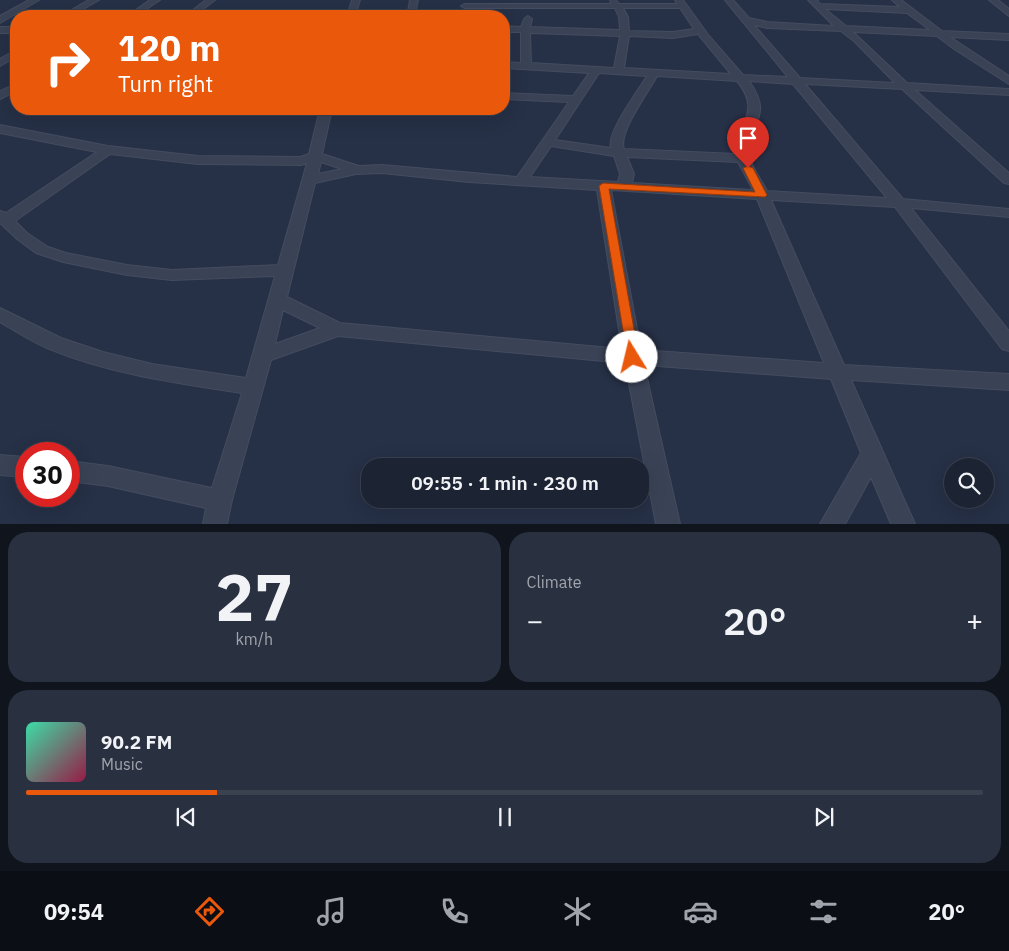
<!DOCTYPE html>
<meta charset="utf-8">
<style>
:root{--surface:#1c2434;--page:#293040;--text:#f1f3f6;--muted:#a0a4ac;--line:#3a414f;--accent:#ea580c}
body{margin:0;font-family:"IBM Plex Sans",sans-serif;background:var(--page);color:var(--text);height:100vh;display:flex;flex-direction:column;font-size:19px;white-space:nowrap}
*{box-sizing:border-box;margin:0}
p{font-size:16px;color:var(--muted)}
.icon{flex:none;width:28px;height:28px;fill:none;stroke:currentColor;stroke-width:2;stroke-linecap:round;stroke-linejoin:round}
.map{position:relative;height:524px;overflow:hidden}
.side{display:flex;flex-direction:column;gap:8px;padding:8px;background:#0f141d;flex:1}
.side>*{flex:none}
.guide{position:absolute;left:10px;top:10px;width:500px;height:105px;border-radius:20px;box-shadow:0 5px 20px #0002,0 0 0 1px var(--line);background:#ea580c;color:#fff;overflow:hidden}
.tools{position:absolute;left:944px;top:458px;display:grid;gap:10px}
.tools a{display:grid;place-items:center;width:50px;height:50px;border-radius:50%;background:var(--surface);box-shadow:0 5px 20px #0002,0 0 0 1px var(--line);font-size:25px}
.speed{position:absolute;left:15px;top:442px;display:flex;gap:10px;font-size:25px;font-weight:700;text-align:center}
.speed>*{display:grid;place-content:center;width:65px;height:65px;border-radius:50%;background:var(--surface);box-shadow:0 5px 20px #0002,0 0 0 1px var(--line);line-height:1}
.speed .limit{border:8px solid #d22;background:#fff;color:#111}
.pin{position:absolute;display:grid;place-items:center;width:42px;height:42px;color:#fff;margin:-51px -21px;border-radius:50% 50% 50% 0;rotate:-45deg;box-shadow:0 0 5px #0007}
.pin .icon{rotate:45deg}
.me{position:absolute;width:55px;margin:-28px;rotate:351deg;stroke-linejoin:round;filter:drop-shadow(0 0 4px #0008)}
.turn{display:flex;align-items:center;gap:18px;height:105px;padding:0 25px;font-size:22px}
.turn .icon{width:65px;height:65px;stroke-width:2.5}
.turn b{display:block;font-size:35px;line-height:42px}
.big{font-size:38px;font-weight:600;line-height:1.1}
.side .widget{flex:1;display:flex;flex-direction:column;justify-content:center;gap:8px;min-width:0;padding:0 18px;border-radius:20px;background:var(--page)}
.side .dial{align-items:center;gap:0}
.dial b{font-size:65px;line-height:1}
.song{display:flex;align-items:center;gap:15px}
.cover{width:60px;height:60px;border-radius:8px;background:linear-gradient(135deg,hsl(160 70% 55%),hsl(340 70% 35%))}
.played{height:5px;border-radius:2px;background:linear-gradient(90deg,var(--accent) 20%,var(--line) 20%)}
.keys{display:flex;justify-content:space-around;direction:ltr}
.heat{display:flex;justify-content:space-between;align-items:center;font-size:28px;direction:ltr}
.side .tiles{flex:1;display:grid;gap:8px;grid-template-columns:1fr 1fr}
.widget:last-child{grid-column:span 2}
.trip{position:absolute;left:361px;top:458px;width:288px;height:50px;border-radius:20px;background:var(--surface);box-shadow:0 5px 20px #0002,0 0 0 1px var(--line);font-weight:600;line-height:50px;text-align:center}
.dock{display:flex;height:80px;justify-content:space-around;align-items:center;background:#0b0e15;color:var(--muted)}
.dock .icon{width:35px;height:35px}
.dock .current{color:var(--accent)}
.dock b{font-size:22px;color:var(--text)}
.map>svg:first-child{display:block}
</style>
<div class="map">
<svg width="1009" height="524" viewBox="0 0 1009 524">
<rect width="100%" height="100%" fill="#263046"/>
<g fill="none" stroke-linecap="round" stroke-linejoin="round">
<g stroke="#444c5f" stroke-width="2">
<g id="minor">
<path d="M29 0H39L0 23V16Z"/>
<path d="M89 0H99L71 16H61Z"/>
<path d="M150 0H160L136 16H127Z"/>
<path d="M206 0H215L194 16H185Z"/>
<path d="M352 0H360L355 16H347Z"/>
<path d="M410 0H418L415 14 408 12Z"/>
<path d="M610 0H616L619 4H677L675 0H683L709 36 743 75 788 77 725 0H733L749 18 767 22 834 26 808 0H817L820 4 900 7 892 0H901L942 31 1009 34V40L950 37 1009 76V84L954 49 937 36 853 32 907 83 1009 89V95L915 90 1009 173V184L1004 183 902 89 805 84 903 199 1009 209V217L911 208 1009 331V351L1002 349 895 207 771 200 844 365 1009 374V390L851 380 915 524H891L871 477 845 524H820L861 453 831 379 644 365 680 524H656L625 363 338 336 271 360 232 500 227 524H203L206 508 108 486 69 481V461L108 466 212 488 242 393C176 383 109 374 47 348 31 341 15 331 0 322V308L61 338 103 352 152 364 246 378 275 276 172 280 127 275 63 262 36 253 17 239 0 223V211L6 213 97 152 0 133V125L108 146 198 156 300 157 309 154 319 113 296 112 290 109H332L322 154 359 166 382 165 517 177 569 102 504 99V93L573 96 589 73 504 68V62L521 63V32H504V26L521 27 524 19 528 16 532 19 530 27 620 30 619 17 615 8H465L461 6 465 4H611ZM623 8H680L694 29 673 32 629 31 628 17ZM825 9 907 13 930 30 846 26ZM754 25 767 28 841 31 855 42 895 83 800 78ZM530 33 620 36 614 68 531 63ZM698 34 731 74 624 68 629 36 673 38ZM599 73 647 76C638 91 606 133 611 148L555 140ZM657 76 737 81C762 111 738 123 736 154L624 149C618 132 648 93 657 76ZM749 81 793 84 887 198 767 191C762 181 751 167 749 156 745 125 776 118 749 81ZM551 146 614 156 620 174 618 182 530 177ZM110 154 198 164 301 165 307 163 278 265 172 270 127 265 66 253 48 247 27 233 15 221ZM627 157 738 162 753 190 632 183 634 174ZM321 162 342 169 318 174ZM382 173 469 182 597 190 622 349 340 323 287 297 315 183 356 174ZM611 190 757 199 824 363 641 350ZM283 310 320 328 275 344Z"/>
<path d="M989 0H998L1009 9V16Z"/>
<rect x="0" y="27" width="16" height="6"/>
<path d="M16 50V57L0 66V59Z"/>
<path d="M16 84V91L0 99V91Z"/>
<path d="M0 455 26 457V477L0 475Z"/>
</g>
</g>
<use href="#minor" fill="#3a4356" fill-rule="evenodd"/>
</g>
<path fill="#ea580c" stroke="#983908" d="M748 166 753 168 767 195 765 197 609 189 639 357 637 360H628L599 186 603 183 755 192 743 168Z"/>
</svg>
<div class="tools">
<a><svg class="icon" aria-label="search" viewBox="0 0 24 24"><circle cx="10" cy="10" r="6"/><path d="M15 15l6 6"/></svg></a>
</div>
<div class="speed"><div class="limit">30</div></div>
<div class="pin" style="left:748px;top:168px;background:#d93025"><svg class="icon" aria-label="arrive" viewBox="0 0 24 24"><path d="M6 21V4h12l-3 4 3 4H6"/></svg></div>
<svg class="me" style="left:632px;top:357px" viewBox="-20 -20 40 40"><circle r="19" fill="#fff"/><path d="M0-13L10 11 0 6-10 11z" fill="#ea580c"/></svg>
<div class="trip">09:55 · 1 min · 230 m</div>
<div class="guide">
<div class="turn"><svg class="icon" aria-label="right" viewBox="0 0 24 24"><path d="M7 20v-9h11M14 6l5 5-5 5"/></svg><div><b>120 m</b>Turn right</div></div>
</div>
</div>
<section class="side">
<div class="tiles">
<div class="widget dial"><b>27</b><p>km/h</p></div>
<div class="widget"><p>Climate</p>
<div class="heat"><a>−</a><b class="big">20°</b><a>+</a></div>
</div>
<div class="widget">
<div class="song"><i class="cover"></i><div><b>90.2 FM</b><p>Music</p></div></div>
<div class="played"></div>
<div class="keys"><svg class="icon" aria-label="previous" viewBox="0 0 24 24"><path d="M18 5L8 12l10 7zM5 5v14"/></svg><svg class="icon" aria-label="pause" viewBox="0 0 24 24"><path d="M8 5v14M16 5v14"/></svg><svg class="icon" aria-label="next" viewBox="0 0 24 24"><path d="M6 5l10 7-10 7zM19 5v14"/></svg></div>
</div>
</div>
</section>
<nav class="dock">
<b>09:54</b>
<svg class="icon current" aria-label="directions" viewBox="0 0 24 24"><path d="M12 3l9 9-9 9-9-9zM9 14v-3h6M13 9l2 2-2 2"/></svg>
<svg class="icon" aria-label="music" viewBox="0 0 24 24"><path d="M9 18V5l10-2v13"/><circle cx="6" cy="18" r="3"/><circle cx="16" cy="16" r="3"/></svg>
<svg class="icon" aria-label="phone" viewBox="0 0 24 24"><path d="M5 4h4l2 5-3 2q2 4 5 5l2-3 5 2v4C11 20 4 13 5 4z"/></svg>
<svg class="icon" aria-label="climate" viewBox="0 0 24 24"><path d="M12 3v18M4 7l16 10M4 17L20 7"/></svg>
<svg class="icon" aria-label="car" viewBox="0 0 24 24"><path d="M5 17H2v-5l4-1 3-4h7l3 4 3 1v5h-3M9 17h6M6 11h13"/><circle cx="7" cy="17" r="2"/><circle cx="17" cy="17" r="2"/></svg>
<svg class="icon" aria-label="filters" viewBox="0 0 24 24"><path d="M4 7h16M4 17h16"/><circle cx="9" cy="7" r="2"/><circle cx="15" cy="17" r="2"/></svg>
<b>20°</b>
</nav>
